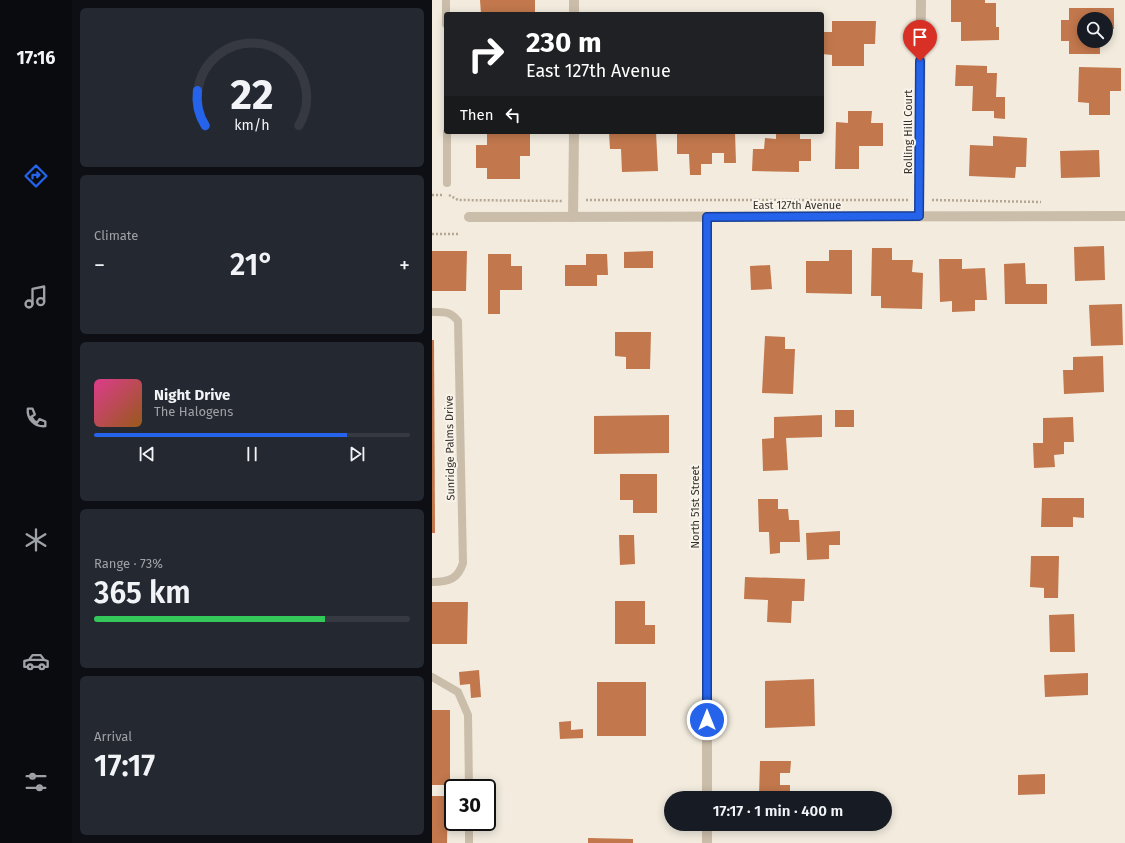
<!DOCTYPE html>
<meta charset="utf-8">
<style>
:root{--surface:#171b24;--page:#242831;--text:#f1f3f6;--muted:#9ea1a6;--line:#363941;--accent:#2563eb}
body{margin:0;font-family:"Fira Sans",sans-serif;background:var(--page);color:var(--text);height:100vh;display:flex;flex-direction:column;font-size:15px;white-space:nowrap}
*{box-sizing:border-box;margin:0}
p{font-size:13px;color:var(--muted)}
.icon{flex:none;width:22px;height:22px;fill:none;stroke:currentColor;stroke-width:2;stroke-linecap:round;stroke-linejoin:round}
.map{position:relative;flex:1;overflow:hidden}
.side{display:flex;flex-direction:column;gap:8px;padding:8px;background:#0d0f14;width:360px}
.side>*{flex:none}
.top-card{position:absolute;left:12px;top:12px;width:380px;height:122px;border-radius:4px;box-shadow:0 2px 10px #0003;background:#202124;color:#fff;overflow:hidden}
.fabs{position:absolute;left:645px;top:12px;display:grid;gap:8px}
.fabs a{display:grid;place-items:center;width:36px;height:36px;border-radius:50%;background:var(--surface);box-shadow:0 2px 10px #0003;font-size:20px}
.speed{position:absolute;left:12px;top:779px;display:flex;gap:8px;font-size:20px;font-weight:700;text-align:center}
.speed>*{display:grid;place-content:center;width:52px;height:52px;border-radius:50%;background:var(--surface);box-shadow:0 2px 10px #0003;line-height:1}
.speed .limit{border:2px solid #111;border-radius:6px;background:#fff;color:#111}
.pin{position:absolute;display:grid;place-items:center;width:34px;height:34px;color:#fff;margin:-41px -17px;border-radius:50% 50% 50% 0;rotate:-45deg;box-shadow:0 0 4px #0007}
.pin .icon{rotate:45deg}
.me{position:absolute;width:44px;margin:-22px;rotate:0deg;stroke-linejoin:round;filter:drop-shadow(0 0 3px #0008)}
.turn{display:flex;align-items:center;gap:14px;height:84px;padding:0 16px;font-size:18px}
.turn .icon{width:52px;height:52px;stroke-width:2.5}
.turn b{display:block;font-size:28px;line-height:34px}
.then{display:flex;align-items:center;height:38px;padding:0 16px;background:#0003;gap:8px;font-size:15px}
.big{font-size:30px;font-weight:600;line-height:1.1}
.side .card{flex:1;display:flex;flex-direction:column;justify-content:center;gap:6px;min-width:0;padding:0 14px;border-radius:6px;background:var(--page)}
.side .dial{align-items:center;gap:0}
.dial svg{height:104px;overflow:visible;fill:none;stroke:var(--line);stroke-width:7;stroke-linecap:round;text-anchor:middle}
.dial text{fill:var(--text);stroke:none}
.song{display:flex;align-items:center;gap:12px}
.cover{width:48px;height:48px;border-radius:6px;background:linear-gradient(135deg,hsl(330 70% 55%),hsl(30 70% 35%))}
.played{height:4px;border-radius:2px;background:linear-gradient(90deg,var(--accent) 80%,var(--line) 80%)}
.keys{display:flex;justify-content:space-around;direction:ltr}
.heat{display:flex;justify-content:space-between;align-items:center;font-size:22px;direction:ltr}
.charge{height:6px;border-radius:3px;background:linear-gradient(90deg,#34c759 73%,var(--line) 0)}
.trip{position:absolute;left:232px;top:791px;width:228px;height:40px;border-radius:20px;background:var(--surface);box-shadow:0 2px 10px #0003;font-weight:600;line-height:40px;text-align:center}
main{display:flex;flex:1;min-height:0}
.menu{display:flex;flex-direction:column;width:72px;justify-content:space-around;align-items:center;background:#090b0e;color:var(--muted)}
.menu .icon{width:28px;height:28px}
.menu .current{color:var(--accent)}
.menu b{font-size:18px;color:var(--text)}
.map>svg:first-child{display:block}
</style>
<main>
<nav class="menu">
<b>17:16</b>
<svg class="icon current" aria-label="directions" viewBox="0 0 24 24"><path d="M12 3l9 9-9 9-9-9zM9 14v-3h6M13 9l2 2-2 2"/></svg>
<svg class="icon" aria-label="music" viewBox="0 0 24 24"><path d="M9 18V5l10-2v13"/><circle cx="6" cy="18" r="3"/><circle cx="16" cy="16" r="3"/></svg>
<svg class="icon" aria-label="phone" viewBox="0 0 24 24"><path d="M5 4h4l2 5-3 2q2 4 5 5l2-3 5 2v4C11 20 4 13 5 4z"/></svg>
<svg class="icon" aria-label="climate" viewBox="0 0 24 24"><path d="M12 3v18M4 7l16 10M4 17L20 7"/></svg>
<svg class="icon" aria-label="car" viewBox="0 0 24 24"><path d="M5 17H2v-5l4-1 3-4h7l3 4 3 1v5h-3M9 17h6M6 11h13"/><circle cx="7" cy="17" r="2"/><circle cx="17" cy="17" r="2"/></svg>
<svg class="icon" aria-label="filters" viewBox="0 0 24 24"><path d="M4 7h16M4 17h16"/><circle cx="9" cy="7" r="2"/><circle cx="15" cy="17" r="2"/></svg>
</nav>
<section class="side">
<div class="card dial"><svg viewBox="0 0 100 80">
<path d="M14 69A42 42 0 1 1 86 69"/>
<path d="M14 69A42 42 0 0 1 8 42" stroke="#2563eb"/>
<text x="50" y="56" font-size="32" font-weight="700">22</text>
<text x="50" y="72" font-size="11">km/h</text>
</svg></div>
<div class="card"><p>Climate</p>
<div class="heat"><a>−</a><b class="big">21°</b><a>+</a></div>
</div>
<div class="card">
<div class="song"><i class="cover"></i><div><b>Night Drive</b><p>The Halogens</p></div></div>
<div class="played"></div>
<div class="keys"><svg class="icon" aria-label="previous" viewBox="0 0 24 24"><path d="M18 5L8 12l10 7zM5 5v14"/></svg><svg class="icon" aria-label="pause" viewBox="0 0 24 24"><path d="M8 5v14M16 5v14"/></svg><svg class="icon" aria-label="next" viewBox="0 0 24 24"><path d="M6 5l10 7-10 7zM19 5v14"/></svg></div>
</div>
<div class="card"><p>Range · 73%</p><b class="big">365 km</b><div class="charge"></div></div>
<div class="card"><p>Arrival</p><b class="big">17:17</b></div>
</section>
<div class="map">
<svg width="693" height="843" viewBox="0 0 693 843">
<rect width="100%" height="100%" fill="#f2ebde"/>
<g fill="#c2774c">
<path d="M48 0H103V12H88V14H49Z"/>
<path d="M519 0H553V3H564V27H567V40L529 41V22H519Z"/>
<path d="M637 8H682V29H674V19H652V41H668V54H637V41H629V20H637Z"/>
<path d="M400 21H444L443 44H432V66H400V55L390 54V32H400Z"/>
<path d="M524 65 555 66V73H565L564 97H573V119L562 118V111H540L541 86H523Z"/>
<path d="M647 67 689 68V91H678V115H657V103L646 102Z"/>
<path d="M416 111H440L439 123H451V146H427V169H403L404 122 416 123Z"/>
<path d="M177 132H224L226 171 190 172 189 149H178Z"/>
<path d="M303 132 304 163H292V153H280V164H269V175H258L257 154H245V133Z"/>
<path d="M344 132H368V139H379V161H367V172L320 171 321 149H332L333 138 344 139Z"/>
<path d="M55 133H98V156H88V179H55V168H44V145H55Z"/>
<path d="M561 136 595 138 594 167H584L583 178 537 176 538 145 561 146Z"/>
<path d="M667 150 668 177 629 178 628 151Z"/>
<path d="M672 246 673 280 643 281 642 247Z"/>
<path d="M440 248H460V260H481L480 272 491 273 490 309 449 308V296H439Z"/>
<path d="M397 250H420V294L374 293V261H397Z"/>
<path d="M0 251H35L34 291H0Z"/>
<path d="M221 251V268H192V252Z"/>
<path d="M56 254H79V266H90V290H68V314H56Z"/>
<path d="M154 254H175L176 275H165V286H133V265H154Z"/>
<path d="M507 259H530V269L553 268 555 300H543V311L520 312V301L508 302Z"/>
<path d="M593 263 594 284H615V304H573L572 264Z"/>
<path d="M338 265 340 289 319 290 318 266Z"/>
<path d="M690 304 691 345 659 346 657 305Z"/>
<path d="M183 332H219L218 369H194V357L183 356Z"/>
<path d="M333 336 353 337V349H363L361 394 330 393Z"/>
<path d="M0 340H2L3 533H0Z"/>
<path d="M671 356 672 392 632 394 631 370H641V357Z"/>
<rect x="403" y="410" width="19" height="17"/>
<path d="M237 415V453L162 454V416Z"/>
<path d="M390 415V437L354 438 356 470 331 471 330 439 342 438V417Z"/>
<path d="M641 417 642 442H632V454L622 455 623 467 602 468 601 443H611V418Z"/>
<path d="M188 474H225V513H201V500H188Z"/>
<path d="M610 498H652V518L641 517V527H609Z"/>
<path d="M326 499H346V509H356L357 520H367L368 542H348V553L338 554 337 532H327Z"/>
<path d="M408 531V545H397V559L375 560 374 533Z"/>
<path d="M187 535H202L203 564 188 565Z"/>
<path d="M599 556H627L626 598H612V588L598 587Z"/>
<path d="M313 577 373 579 372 601H360L359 623 335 622 336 600 312 599Z"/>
<path d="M183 601H213V625H223V644H183Z"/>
<path d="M0 602H36L35 644H0Z"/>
<path d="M642 614 643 652H618L617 615Z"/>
<path d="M47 670 49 697 39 698 38 684 28 685 27 672Z"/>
<path d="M656 673V695L613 697 612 675Z"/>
<path d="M382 679 383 726 333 728V681Z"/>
<rect x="165" y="682" width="49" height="54"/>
<rect x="0" y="710" width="18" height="75"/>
<path d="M139 721V730L151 729V738L128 739 127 722Z"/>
<path d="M328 761H359L358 773H348V785H358V798H327Z"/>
<path d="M613 774V794L586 795V775Z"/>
<path d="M0 796H16L15 843H0Z"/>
<path d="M156 838 201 839V843H156Z"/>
</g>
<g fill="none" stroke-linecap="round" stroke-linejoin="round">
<g stroke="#b6a794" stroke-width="2.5" stroke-dasharray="2 2" stroke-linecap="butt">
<path d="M0 195H12"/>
<path d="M17 195 26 200 131 201"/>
<path d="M154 200H477"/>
<path d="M500 200 609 202"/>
<path d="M0 234H26"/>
</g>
<g stroke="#cabdaa" stroke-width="8">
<path d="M14 0V24"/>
<path d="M15 132V183"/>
<path d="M0 312C12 312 18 311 26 321L31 563C26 579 17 582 0 582"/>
<path d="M0 677 26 692 36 715 37 788"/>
<path d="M37 822V843"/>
</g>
<g stroke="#cabdaa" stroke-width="10">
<path d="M142 14V0"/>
<path d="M487 216 489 0"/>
<path d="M37 217 693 216"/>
<path d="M141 217 142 132"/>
<path d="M275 217V798"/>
<path d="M275 824V843"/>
</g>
</g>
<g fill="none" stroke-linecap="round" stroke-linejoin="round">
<g stroke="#184099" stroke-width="10">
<path id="route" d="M275 720V217L487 216 488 61"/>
</g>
<use href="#route" stroke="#2563eb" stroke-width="7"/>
</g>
<g text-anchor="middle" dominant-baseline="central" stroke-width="4" stroke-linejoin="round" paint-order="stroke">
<g font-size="11" fill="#373029" stroke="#f9f4eb">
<text transform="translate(476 132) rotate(-90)">Rolling Hill Court</text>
<text x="365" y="205">East 127th Avenue</text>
<text transform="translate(18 448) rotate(-91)">Sunridge Palms Drive</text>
<text transform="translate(263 507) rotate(-90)">North 51st Street</text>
</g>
</g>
</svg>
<div class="fabs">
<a><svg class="icon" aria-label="search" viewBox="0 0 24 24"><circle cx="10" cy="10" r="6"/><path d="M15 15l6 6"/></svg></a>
</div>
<div class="speed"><div class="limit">30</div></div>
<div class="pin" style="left:488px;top:61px;background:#d93025"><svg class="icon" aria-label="arrive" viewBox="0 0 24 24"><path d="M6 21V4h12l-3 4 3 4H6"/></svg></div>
<svg class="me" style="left:275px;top:720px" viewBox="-20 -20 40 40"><circle r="17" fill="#2563eb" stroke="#fff" stroke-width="3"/><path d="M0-11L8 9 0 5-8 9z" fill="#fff"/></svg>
<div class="trip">17:17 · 1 min · 400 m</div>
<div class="top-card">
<div class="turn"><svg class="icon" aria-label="right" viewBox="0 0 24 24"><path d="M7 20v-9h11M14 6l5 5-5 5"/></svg><div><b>230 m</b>East 127th Avenue</div></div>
<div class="then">Then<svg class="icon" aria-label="left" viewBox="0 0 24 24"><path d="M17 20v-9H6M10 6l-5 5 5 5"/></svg></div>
</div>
</div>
</main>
